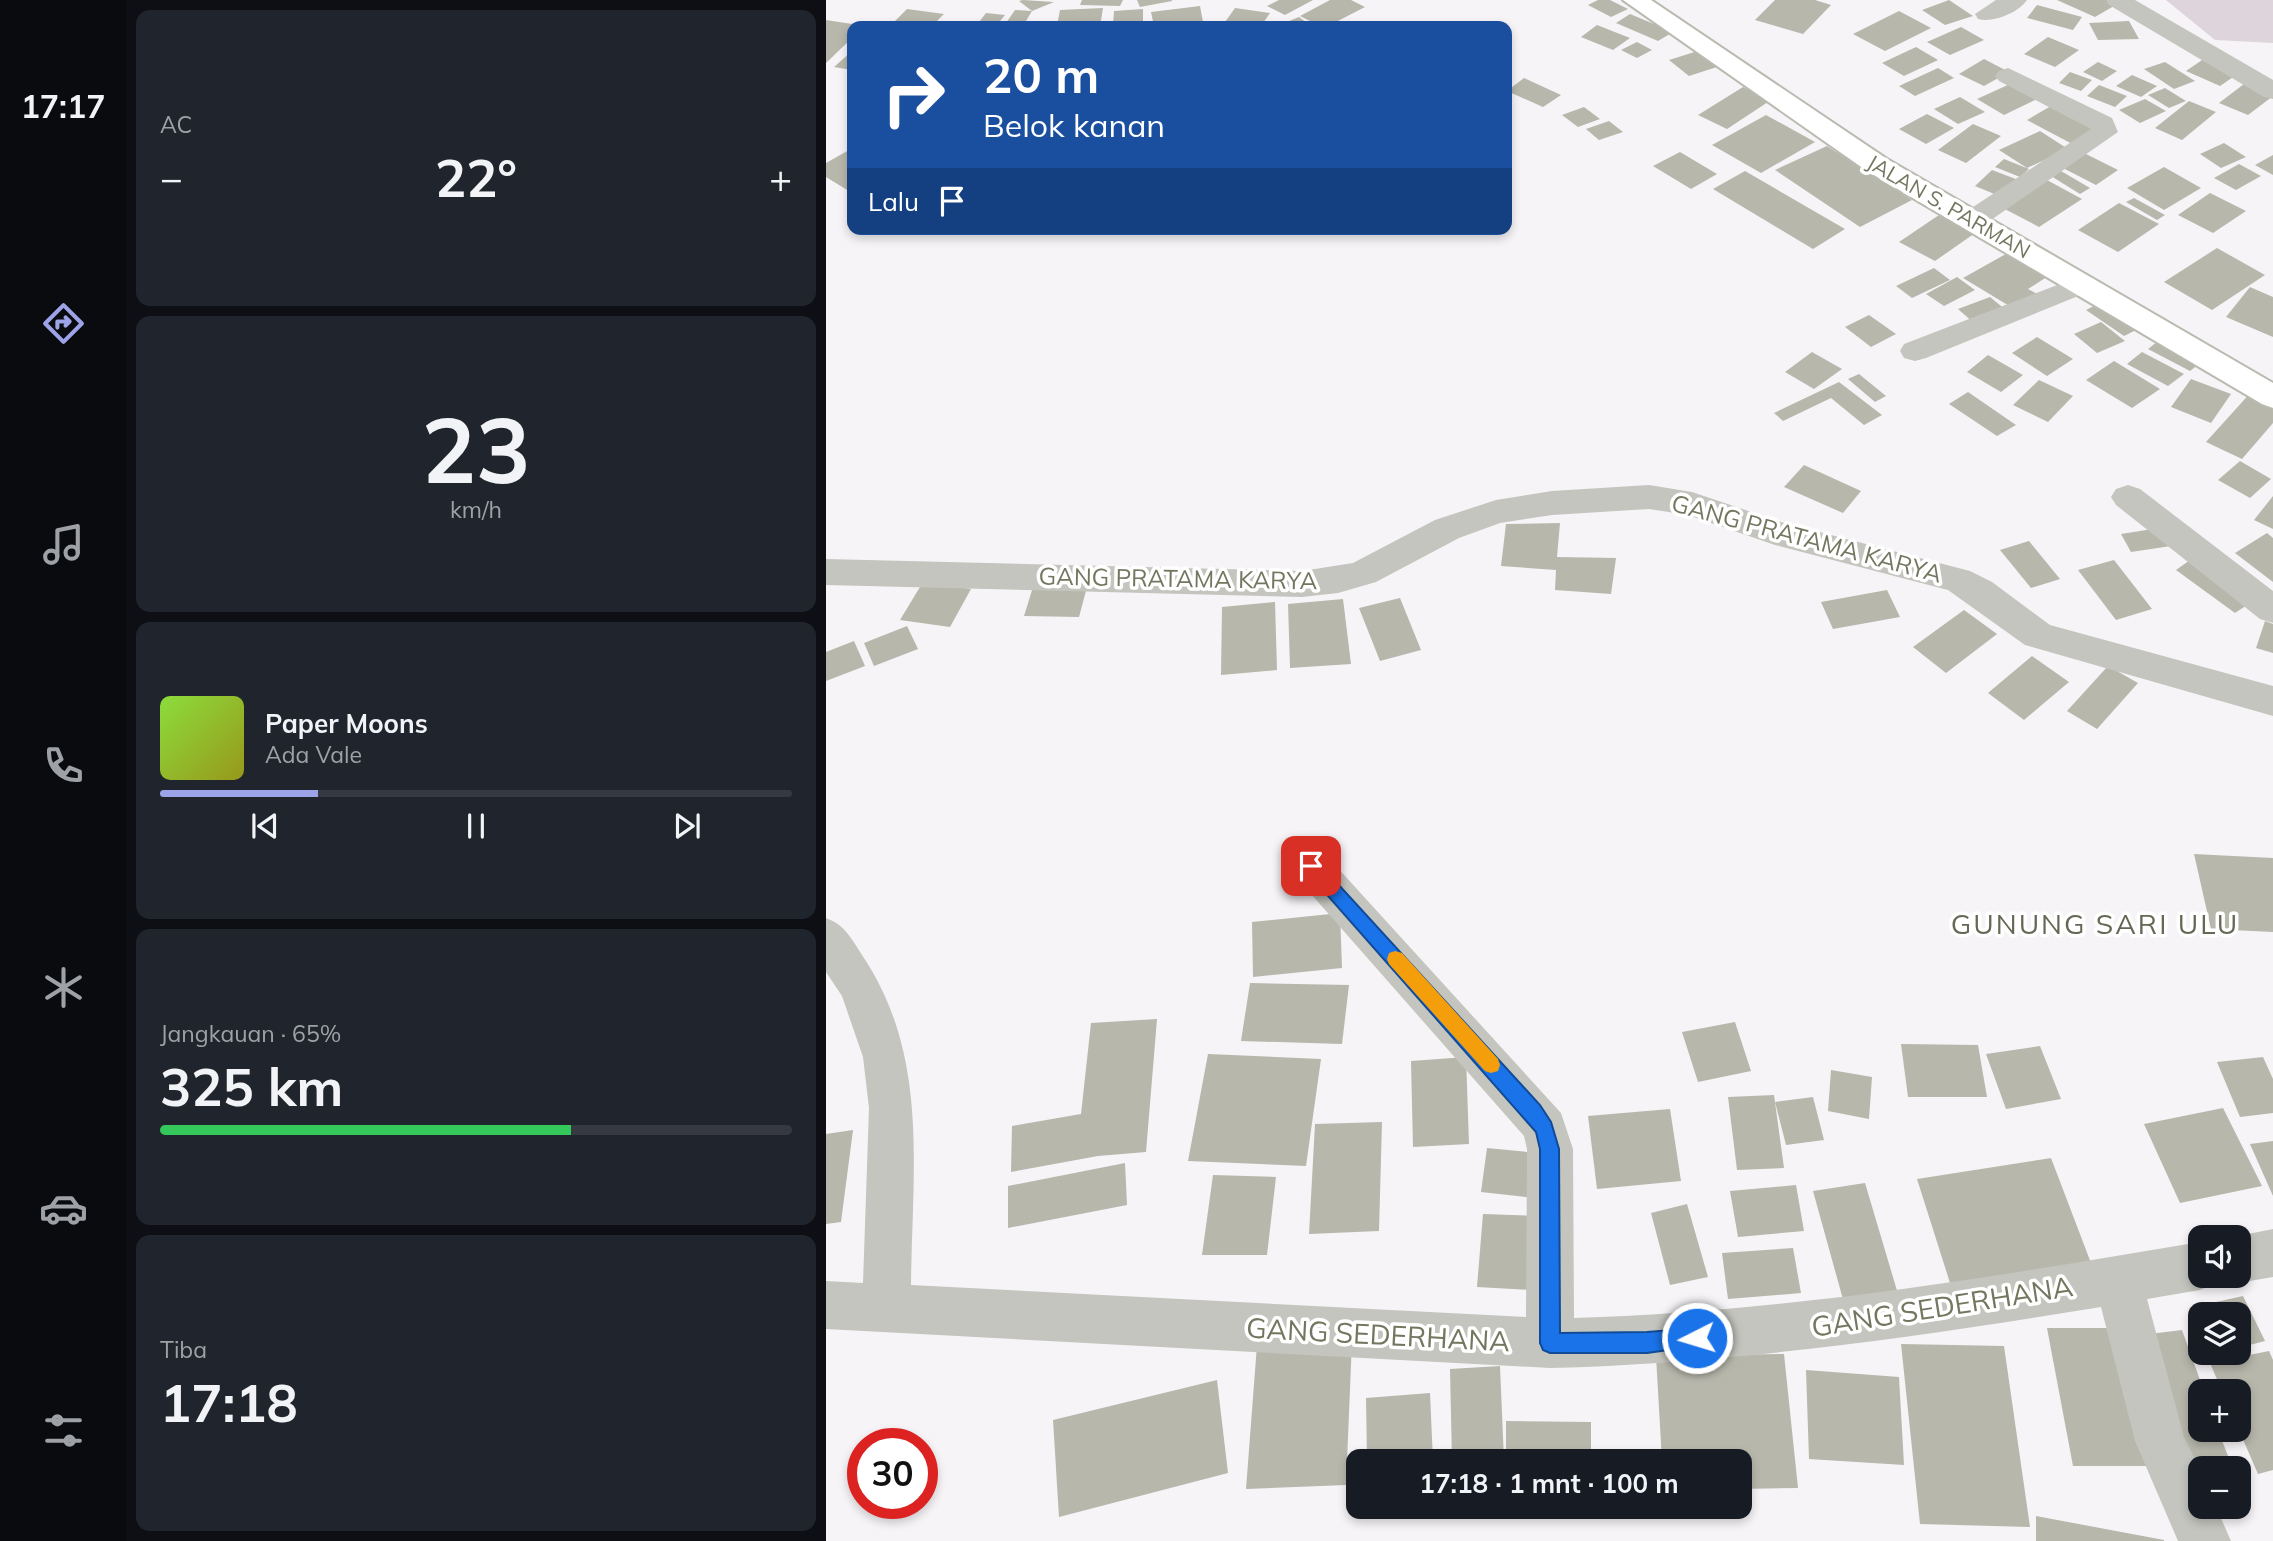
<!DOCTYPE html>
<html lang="id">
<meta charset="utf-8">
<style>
:root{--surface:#171b24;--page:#20242c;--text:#f1f3f6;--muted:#9ea1a6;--line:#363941;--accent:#9ca3e8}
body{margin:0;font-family:Mulish,sans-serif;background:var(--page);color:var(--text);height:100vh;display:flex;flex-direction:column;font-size:26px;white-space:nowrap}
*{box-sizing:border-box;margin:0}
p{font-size:23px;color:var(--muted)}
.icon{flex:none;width:38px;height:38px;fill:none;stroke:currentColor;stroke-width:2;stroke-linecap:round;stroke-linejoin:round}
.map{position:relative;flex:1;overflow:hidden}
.sheet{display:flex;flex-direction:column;gap:10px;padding:10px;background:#0d0f14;width:700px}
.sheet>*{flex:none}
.top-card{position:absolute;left:21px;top:21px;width:665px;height:214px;border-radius:14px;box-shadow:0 4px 10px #0003;background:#1a4fa0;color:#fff;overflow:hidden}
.fabs{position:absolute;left:1362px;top:1225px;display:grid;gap:14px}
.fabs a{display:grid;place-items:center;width:63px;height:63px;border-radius:14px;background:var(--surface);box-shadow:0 4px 10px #0003;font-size:35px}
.speed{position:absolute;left:21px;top:1428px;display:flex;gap:14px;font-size:35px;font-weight:700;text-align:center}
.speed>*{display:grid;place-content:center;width:91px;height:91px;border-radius:50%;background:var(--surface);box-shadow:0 4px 10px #0003;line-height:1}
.speed .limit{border:10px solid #d22;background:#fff;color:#111}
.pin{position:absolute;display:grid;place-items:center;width:60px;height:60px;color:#fff;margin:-30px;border-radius:14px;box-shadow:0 4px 10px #0006}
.me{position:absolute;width:77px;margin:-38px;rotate:265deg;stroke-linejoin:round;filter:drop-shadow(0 0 5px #0008)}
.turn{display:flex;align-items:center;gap:24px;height:147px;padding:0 21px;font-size:32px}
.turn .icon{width:91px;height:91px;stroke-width:2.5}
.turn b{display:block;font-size:49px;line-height:60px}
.then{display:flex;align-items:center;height:66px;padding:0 21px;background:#0003;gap:14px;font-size:26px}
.big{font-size:52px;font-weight:700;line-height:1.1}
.sheet .tile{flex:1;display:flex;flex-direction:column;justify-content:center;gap:10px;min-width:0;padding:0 24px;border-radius:14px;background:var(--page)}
.sheet .dial{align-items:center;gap:0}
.dial b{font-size:91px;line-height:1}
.song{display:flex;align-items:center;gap:21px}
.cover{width:84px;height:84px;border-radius:10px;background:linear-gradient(135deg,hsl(90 70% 55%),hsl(60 70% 35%))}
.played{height:7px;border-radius:4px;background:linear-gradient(90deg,var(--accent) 25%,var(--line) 25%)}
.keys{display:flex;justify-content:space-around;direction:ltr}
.heat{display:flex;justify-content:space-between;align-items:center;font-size:38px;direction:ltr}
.charge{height:10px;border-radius:5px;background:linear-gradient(90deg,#34c759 65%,var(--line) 0)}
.trip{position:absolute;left:520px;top:1449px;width:406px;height:70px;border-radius:14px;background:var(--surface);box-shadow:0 4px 10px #0003;font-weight:700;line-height:70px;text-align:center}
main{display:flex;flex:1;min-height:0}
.tabs{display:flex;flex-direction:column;width:126px;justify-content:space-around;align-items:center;background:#090b0e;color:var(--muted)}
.tabs .icon{width:49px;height:49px}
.tabs .active{color:var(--accent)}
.tabs b{font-size:32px;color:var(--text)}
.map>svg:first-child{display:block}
</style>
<main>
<nav class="tabs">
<b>17:17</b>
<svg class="icon active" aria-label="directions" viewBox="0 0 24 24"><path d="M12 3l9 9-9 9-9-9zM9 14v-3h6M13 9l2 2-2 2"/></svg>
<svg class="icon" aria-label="music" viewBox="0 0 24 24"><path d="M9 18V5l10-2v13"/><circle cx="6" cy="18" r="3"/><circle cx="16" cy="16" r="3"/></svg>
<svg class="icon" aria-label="phone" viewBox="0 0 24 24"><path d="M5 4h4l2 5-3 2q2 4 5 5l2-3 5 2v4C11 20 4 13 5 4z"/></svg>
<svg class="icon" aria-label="climate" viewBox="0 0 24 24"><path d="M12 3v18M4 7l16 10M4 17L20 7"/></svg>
<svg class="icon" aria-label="car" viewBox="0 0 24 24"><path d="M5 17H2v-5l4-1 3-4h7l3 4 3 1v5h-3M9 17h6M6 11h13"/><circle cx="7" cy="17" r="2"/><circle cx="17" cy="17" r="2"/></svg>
<svg class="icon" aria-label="filters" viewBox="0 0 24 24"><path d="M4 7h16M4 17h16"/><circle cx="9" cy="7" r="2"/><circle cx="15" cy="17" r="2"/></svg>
</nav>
<section class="sheet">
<div class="tile"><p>AC</p>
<div class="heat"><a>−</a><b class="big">22°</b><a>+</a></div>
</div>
<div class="tile dial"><b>23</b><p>km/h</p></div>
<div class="tile">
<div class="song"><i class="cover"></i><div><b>Paper Moons</b><p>Ada Vale</p></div></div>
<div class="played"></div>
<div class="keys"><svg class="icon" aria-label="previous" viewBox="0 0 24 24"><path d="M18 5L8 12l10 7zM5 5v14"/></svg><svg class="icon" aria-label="pause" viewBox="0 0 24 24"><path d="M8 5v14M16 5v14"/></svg><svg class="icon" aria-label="next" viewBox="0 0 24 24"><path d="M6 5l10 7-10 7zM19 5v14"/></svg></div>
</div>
<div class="tile"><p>Jangkauan · 65%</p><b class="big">325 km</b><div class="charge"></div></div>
<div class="tile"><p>Tiba</p><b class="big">17:18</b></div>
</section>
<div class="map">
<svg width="1447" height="1541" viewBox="0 0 1447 1541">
<rect width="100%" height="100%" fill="#f6f4f7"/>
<path fill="#ddd5db" d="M1340 0H1447V43L1389 40Z"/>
<g fill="#b7b7ac">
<path d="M197 0 228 2 206 11 197 26H178L189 10 206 11 193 1Z"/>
<path d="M256 0H297L294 6 254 5Z"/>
<path d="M311 0H346V1L314 7Z"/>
<path d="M453 0H487L459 15 441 6Z"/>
<path d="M504 0H525L539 7 502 26H494L474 16Z"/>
<path d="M772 0H784L802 9 785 17 762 5Z"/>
<path d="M949 0H989L1005 5 977 34 929 20Z"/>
<path d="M1123 0 1147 16 1119 25 1096 10Z"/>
<path d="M1231 0H1286L1293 3 1269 17Z"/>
<path d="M1211 5 1256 17 1247 30 1201 18Z"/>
<path d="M374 6 377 22 328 26 325 12Z"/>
<path d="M277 8 274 26H231L234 10Z"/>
<path d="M409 8 444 13 435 26 397 25Z"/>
<path d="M81 9 118 14 106 26H64Z"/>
<path d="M317 9V26H287L288 11Z"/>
<path d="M1073 11 1105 28 1059 51 1027 34Z"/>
<path d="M160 13 179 15 170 26H150Z"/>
<path d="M804 14 847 32 832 41 790 23Z"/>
<path d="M473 17 485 26H451Z"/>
<path d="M0 20 26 24V38L0 63Z"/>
<path d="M1303 21 1313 39 1272 40 1263 23Z"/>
<path d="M771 25 804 38 787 50 755 37Z"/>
<path d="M1135 27 1158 40 1124 55 1101 42Z"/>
<path d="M1222 37 1253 50 1229 67 1198 54Z"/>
<path d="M811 42 826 50 811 58 795 50Z"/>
<path d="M1090 47 1112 60 1078 76 1056 63Z"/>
<path d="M875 50 894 66 863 76 843 60Z"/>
<path d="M26 51V70L8 67Z"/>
<path d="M1379 58 1413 73 1394 86 1360 71Z"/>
<path d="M1158 59 1183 72 1158 86 1133 74Z"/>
<path d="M1272 62 1291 71 1276 81 1257 72Z"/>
<path d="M1339 62 1369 81 1348 89 1318 69Z"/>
<path d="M1112 68 1128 78 1089 96 1073 86Z"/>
<path d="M1244 72 1266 80 1255 91 1233 83Z"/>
<path d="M1306 75 1331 86 1315 97 1290 86Z"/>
<path d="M698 78 735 95 717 107 681 91Z"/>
<path d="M1184 84 1211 99 1178 115 1151 99Z"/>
<path d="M1418 84 1447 96 1422 115 1393 103Z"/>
<path d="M1273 85 1301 96 1289 107 1261 96Z"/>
<path d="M917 87 945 100 901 129 872 115Z"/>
<path d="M1339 88 1360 101 1343 108 1322 95Z"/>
<path d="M1134 97 1159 112 1132 124 1108 109Z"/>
<path d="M1319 99 1340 111 1314 123 1293 110Z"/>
<path d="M1363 101 1390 112 1356 140 1329 128Z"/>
<path d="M1225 106 1277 132 1252 147 1201 120Z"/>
<path d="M758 107 774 119 752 127 736 115Z"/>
<path d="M1101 114 1128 128 1100 144 1073 129Z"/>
<path d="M940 115 989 142 935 173 886 145Z"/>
<path d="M783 121 797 132 773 140 760 129Z"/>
<path d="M1147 124 1175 136 1140 163 1112 150Z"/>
<path d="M1214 131 1242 149 1201 168 1173 150Z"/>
<path d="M1398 143 1420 157 1395 168 1374 154Z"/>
<path d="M1001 146 1086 200 1034 227 949 170Z"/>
<path d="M23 150 26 152V193L0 177V163Z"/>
<path d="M854 152 891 174 865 189 827 166Z"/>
<path d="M1256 152 1292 170 1270 185 1235 167Z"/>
<path d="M1447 155V175L1429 165Z"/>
<path d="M1178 159 1203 169 1194 177 1169 167Z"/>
<path d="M1413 164 1435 176 1410 190 1388 178Z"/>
<path d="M1338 167 1375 188 1338 210 1301 188Z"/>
<path d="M1166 170 1195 181 1178 198 1149 186Z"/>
<path d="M919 171 1019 229 987 249 887 189Z"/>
<path d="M1235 171 1264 188 1254 194 1225 176Z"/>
<path d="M1219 179 1256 199 1213 227 1175 207Z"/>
<path d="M1384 193 1420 211 1387 233 1352 215Z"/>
<path d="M1308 198 1339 215 1331 220 1300 202Z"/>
<path d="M1293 203 1333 224 1292 252 1252 230Z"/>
<path d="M1116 213 1152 231 1109 261 1073 242Z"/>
<path d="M1391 248 1439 275 1386 310 1338 282Z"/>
<path d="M1187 250 1227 273 1202 289 1213 295 1190 310 1137 278Z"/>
<path d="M1108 268 1124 280 1086 298 1070 286Z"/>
<path d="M1131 277 1149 290 1118 306 1100 294Z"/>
<path d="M1424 287 1447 297V337L1400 317Z"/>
<path d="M1164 297 1181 311 1149 324 1132 309Z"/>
<path d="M1280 300 1318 326 1298 336 1260 310Z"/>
<path d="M1043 315 1070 334 1045 347 1019 327Z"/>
<path d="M1275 322 1299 341 1271 353 1248 334Z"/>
<path d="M1211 337 1247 359 1221 376 1186 353Z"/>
<path d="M1336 338 1377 361 1364 371 1322 349Z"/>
<path d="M986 352 1016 369 988 389 959 372Z"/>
<path d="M1316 352 1358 374 1342 386 1301 364Z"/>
<path d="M1162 355 1197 375 1175 392 1141 372Z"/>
<path d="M1288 361 1334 389 1306 408 1260 380Z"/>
<path d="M1033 374 1060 396 1049 402 1022 379Z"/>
<path d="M1365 379 1405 394 1385 423 1345 407Z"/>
<path d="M1213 380 1247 396 1222 422 1187 405Z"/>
<path d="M1013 382 1056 415 1038 425 1005 398 957 421 948 413Z"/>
<path d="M1427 390 1447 399V423L1416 459 1380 442Z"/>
<path d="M1142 392 1190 425 1171 436 1123 404Z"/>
<path d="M1414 461 1445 479 1424 498 1392 480Z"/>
<path d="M978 465 1035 491 1017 513 958 487Z"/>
<path d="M1447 496V529L1428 520Z"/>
<path d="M734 523 731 557 790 558 785 594 729 590 730 570 675 566 680 524Z"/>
<path d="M1333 528 1345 546 1305 552 1295 534Z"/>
<path d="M1441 533 1447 538V582L1409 553Z"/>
<path d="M1203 541 1234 579 1205 588 1174 550Z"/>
<path d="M1367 558 1427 601 1409 613 1350 570Z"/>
<path d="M1288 560 1326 609 1290 620 1252 570Z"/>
<path d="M97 582 145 589 124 627 74 620Z"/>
<path d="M207 587H261L253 617 198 616Z"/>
<path d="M1061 590 1074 617 1007 629 995 602Z"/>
<path d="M574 598 595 650 554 661 533 608Z"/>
<path d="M517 599 525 664 464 668 462 604Z"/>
<path d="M449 602 451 670 395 675 396 607Z"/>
<path d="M1138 610 1171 634 1120 673 1087 647Z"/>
<path d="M1439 621 1447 624V653L1430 648Z"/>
<path d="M81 626 92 649 48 666 38 643Z"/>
<path d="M28 641 39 666 0 681V652Z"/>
<path d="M1206 656 1243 682 1198 720 1162 693Z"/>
<path d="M1282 666 1312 683 1271 729 1241 711Z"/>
<path d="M1368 854 1447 858V932L1385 929Z"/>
<path d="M514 913 516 968 427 977 426 922Z"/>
<path d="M424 983 523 985 516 1044 415 1041Z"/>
<path d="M331 1019 320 1152 272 1156 185 1172 186 1126 255 1114 265 1023Z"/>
<path d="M909 1022 925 1071 872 1082 856 1032Z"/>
<path d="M1075 1044 1152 1045 1161 1097H1082Z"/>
<path d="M1214 1046 1235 1099 1180 1109 1160 1054Z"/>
<path d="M382 1054 495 1059 480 1166 362 1161Z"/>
<path d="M640 1057 643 1144 587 1147 585 1061Z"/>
<path d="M1437 1057 1447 1079V1113L1414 1117 1391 1062Z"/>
<path d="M1005 1070 1046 1077 1043 1119 1002 1111Z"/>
<path d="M948 1095 958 1168 911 1170 902 1097Z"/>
<path d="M987 1097 998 1140 960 1145 949 1102Z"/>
<path d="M1397 1108 1436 1186 1354 1203 1318 1124Z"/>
<path d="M844 1109 855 1181 771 1189 762 1116Z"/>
<path d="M556 1122 553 1231 483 1234 489 1124Z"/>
<path d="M27 1130 15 1222 0 1224V1134Z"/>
<path d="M1447 1141V1196L1424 1144Z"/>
<path d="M661 1148 712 1153 708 1198 655 1192Z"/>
<path d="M1225 1158 1265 1263 1125 1286 1091 1179Z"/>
<path d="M299 1163 301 1205 182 1228V1186Z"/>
<path d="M387 1175 450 1177 441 1255H376Z"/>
<path d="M1039 1183 1072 1294 1018 1303 987 1191Z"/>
<path d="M970 1185 978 1231 912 1237 904 1191Z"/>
<path d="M861 1204 882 1277 844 1285 825 1213Z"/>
<path d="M657 1214 712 1216 707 1290 651 1287Z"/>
<path d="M967 1248 975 1293 902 1299 896 1253Z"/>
<path d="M1417 1296 1439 1341 1412 1348V1314H1374V1330L1363 1308Z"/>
<path d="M1221 1328H1297L1327 1466H1247Z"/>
<path d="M1356 1330 1378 1391H1374V1430H1392L1402 1456 1358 1462 1315 1335Z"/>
<path d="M526 1341 520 1485 420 1489 431 1345Z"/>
<path d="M1075 1344 1178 1346 1204 1527 1094 1524Z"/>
<path d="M1443 1351 1447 1360V1470L1432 1474 1412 1428V1391H1396L1384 1363Z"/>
<path d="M958 1354 972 1488 914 1489V1461H836L830 1356Z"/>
<path d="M674 1366 678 1461H626L624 1369Z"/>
<path d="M980 1370 1073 1377 1078 1465 983 1459Z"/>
<path d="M391 1380 402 1473 233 1517 227 1420Z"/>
<path d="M604 1393 607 1461H541L540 1398Z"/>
<path d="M680 1421 765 1422V1461H680Z"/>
<path d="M1210 1516 1338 1540V1541H1210Z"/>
</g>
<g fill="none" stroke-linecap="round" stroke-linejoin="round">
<g stroke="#b9bab0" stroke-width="4">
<path id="secondary" d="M797 0H825L1061 159 1447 383V408L1436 404 1041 171Z"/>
</g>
<g fill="#c4c5be" fill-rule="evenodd">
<path d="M1170 0H1201C1192 13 1167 23 1152 19L1149 14Z"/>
<path d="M1280 0H1309L1447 80V99L1438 97 1283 5Z"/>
<path d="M1182 68 1286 118 1292 132 1155 227 1145 230 1135 227 1131 221 1135 215 1265 129 1173 81 1169 76 1173 71Z"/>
<path d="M1257 275 1267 278 1272 284 1267 290 1100 358 1089 361 1078 358 1074 351 1078 344Z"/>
<path d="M823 485 866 492 955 522 1144 571 1166 582 1224 625 1447 686V716L1199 645 1122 590 949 545 862 515 823 509 726 515 674 523 633 538 550 582 512 593 476 597 0 585V559L476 571 527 563 609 520 670 500 726 491Z"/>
<path d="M1302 485 1314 489 1447 591V623L1434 619 1290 505 1285 497 1290 489Z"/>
<path d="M485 849 499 854 735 1113 747 1149 748 1318C959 1312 1167 1277 1374 1242V1276H1394L1391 1283 1374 1290 1321 1299 1358 1437 1374 1470V1507H1390L1405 1541H1352L1309 1441 1275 1307C1092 1337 910 1363 724 1368L0 1329V1281L37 1283 43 1108 37 1057 16 996 0 972V918C19 925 25 938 36 955 104 1056 86 1169 85 1285L700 1317 701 1149 698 1136 471 878 465 866 471 854Z"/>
<path d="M1447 1229V1277L1412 1283 1395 1276H1412V1237H1407Z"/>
</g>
<use href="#secondary" fill="#fff" fill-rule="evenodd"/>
</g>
<path fill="#1a73e8" stroke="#114b97" stroke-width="2" d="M485 859 491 861 714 1105 725 1122 733 1149 734 1333 821 1332 871 1328 878 1331 881 1338 878 1345 821 1353H724L717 1350 714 1343V1149L710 1132 480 871 477 866Z"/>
<path fill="#f59e0b" d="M569 951 576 953 672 1059 674 1065 672 1071 665 1073 659 1071 563 964 561 959 563 953Z"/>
<g text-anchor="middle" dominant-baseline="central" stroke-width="7" stroke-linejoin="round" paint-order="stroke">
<g font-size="21" fill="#74775f" stroke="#fff">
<text transform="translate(1123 206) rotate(30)">JALAN S. PARMAN</text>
</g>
<g font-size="24" fill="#74775f" stroke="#fff">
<text transform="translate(981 538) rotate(15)">GANG PRATAMA KARYA</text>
<text transform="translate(352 578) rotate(1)">GANG PRATAMA KARYA</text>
</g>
<g font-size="28" letter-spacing="2" fill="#666855" stroke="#fff">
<text x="1269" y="923">GUNUNG SARI ULU</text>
</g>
<g font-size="28" fill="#74775f" stroke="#fff">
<text transform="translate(1116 1306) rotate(-9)">GANG SEDERHANA</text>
<text transform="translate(552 1334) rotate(3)">GANG SEDERHANA</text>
</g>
</g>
</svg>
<div class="fabs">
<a><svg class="icon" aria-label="sound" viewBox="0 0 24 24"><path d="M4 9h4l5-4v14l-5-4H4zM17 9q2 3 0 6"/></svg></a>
<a><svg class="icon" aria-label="layers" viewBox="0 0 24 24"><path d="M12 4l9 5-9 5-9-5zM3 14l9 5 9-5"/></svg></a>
<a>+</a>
<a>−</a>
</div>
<div class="speed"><div class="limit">30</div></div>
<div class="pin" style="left:485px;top:866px;background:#d93025"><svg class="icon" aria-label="arrive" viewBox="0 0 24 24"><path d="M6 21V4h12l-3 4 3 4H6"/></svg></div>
<svg class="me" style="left:871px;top:1338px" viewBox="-20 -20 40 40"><circle r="17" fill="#1a73e8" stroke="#fff" stroke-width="3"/><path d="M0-11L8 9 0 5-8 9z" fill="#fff"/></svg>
<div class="trip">17:18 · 1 mnt · 100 m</div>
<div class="top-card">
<div class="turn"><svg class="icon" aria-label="right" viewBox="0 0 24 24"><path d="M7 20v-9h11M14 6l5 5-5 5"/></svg><div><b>20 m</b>Belok kanan</div></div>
<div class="then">Lalu<svg class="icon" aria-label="arrive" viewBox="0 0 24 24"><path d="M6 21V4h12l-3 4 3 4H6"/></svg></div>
</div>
</div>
</main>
